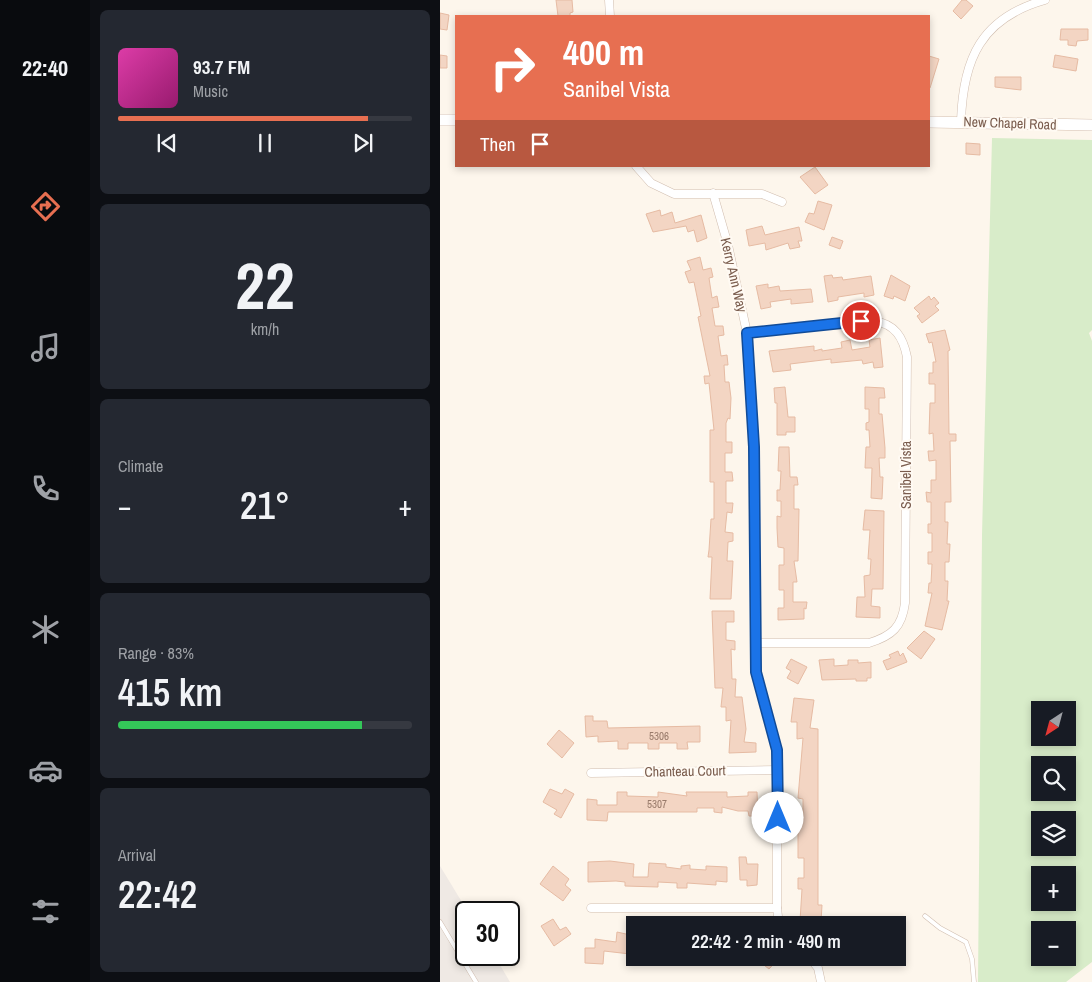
<!DOCTYPE html>
<meta charset="utf-8">
<style>
:root{--surface:#171b24;--page:#242831;--text:#f1f3f6;--muted:#9ea1a6;--line:#363941;--accent:#e76f51}
body{margin:0;font-family:"Archivo Narrow",sans-serif;background:var(--page);color:var(--text);height:100vh;display:flex;flex-direction:column;font-size:19px;white-space:nowrap}
*{box-sizing:border-box;margin:0}
p{font-size:16px;color:var(--muted)}
.icon{flex:none;width:28px;height:28px;fill:none;stroke:currentColor;stroke-width:2;stroke-linecap:round;stroke-linejoin:round}
.map{position:relative;flex:1;overflow:hidden}
.details{display:flex;flex-direction:column;gap:10px;padding:10px;background:#0d0f14;width:350px}
.details>*{flex:none}
.hud{position:absolute;left:15px;top:15px;width:475px;height:152px;border-radius:0px;box-shadow:0 2px 8px #0003;background:#e76f51;color:#fff;overflow:hidden}
.needle{width:32px;rotate:216deg}
.controls{position:absolute;left:591px;top:701px;display:grid;gap:10px}
.controls a{display:grid;place-items:center;width:45px;height:45px;border-radius:0px;background:var(--surface);box-shadow:0 2px 8px #0003;font-size:25px}
.speed{position:absolute;left:15px;top:901px;display:flex;gap:10px;font-size:25px;font-weight:700;text-align:center}
.speed>*{display:grid;place-content:center;width:65px;height:65px;border-radius:50%;background:var(--surface);box-shadow:0 2px 8px #0003;line-height:1}
.speed .limit{border:2px solid #111;border-radius:8px;background:#fff;color:#111}
.pin{position:absolute;display:grid;place-items:center;width:42px;height:42px;color:#fff;margin:-21px;border:2px solid #fff;border-radius:50%;box-shadow:0 1px 5px #0007}
.me{position:absolute;width:55px;margin:-28px;rotate:0deg;stroke-linejoin:round;filter:drop-shadow(0 0 4px #0008)}
.turn{display:flex;align-items:center;gap:18px;height:105px;padding:0 25px;font-size:22px}
.turn .icon{width:65px;height:65px;stroke-width:2.5}
.turn b{display:block;font-size:35px;line-height:42px}
.then{display:flex;align-items:center;height:48px;padding:0 25px;background:#0003;gap:10px;font-size:19px}
.big{font-size:38px;font-weight:600;line-height:1.1}
.details .tile{flex:1;display:flex;flex-direction:column;justify-content:center;gap:8px;min-width:0;padding:0 18px;border-radius:8px;background:var(--page)}
.details .dial{align-items:center;gap:0}
.dial b{font-size:65px;line-height:1}
.song{display:flex;align-items:center;gap:15px}
.cover{width:60px;height:60px;border-radius:8px;background:linear-gradient(135deg,hsl(320 70% 55%),hsl(320 70% 35%))}
.played{height:5px;border-radius:2px;background:linear-gradient(90deg,var(--accent) 85%,var(--line) 85%)}
.keys{display:flex;justify-content:space-around;direction:ltr}
.heat{display:flex;justify-content:space-between;align-items:center;font-size:28px;direction:ltr}
.charge{height:8px;border-radius:4px;background:linear-gradient(90deg,#34c759 83%,var(--line) 0)}
.trip{position:absolute;left:186px;top:916px;width:280px;height:50px;border-radius:0px;background:var(--surface);box-shadow:0 2px 8px #0003;font-weight:600;line-height:50px;text-align:center}
main{display:flex;flex:1;min-height:0}
.tab-bar{display:flex;flex-direction:column;width:90px;justify-content:space-around;align-items:center;background:#090b0e;color:var(--muted)}
.tab-bar .icon{width:35px;height:35px}
.tab-bar .selected{color:var(--accent)}
.tab-bar b{font-size:22px;color:var(--text)}
.map>svg:first-child{display:block}
</style>
<main>
<nav class="tab-bar">
<b>22:40</b>
<svg class="icon selected" aria-label="directions" viewBox="0 0 24 24"><path d="M12 3l9 9-9 9-9-9zM9 14v-3h6M13 9l2 2-2 2"/></svg>
<svg class="icon" aria-label="music" viewBox="0 0 24 24"><path d="M9 18V5l10-2v13"/><circle cx="6" cy="18" r="3"/><circle cx="16" cy="16" r="3"/></svg>
<svg class="icon" aria-label="phone" viewBox="0 0 24 24"><path d="M5 4h4l2 5-3 2q2 4 5 5l2-3 5 2v4C11 20 4 13 5 4z"/></svg>
<svg class="icon" aria-label="climate" viewBox="0 0 24 24"><path d="M12 3v18M4 7l16 10M4 17L20 7"/></svg>
<svg class="icon" aria-label="car" viewBox="0 0 24 24"><path d="M5 17H2v-5l4-1 3-4h7l3 4 3 1v5h-3M9 17h6M6 11h13"/><circle cx="7" cy="17" r="2"/><circle cx="17" cy="17" r="2"/></svg>
<svg class="icon" aria-label="filters" viewBox="0 0 24 24"><path d="M4 7h16M4 17h16"/><circle cx="9" cy="7" r="2"/><circle cx="15" cy="17" r="2"/></svg>
</nav>
<section class="details">
<div class="tile">
<div class="song"><i class="cover"></i><div><b>93.7 FM</b><p>Music</p></div></div>
<div class="played"></div>
<div class="keys"><svg class="icon" aria-label="previous" viewBox="0 0 24 24"><path d="M18 5L8 12l10 7zM5 5v14"/></svg><svg class="icon" aria-label="pause" viewBox="0 0 24 24"><path d="M8 5v14M16 5v14"/></svg><svg class="icon" aria-label="next" viewBox="0 0 24 24"><path d="M6 5l10 7-10 7zM19 5v14"/></svg></div>
</div>
<div class="tile dial"><b>22</b><p>km/h</p></div>
<div class="tile"><p>Climate</p>
<div class="heat"><a>−</a><b class="big">21°</b><a>+</a></div>
</div>
<div class="tile"><p>Range · 83%</p><b class="big">415 km</b><div class="charge"></div></div>
<div class="tile"><p>Arrival</p><b class="big">22:42</b></div>
</section>
<div class="map">
<svg width="652" height="982" viewBox="0 0 652 982">
<rect width="100%" height="100%" fill="#fdf6ec"/>
<path fill="#efe9e4" d="M0 866 28 912H26V955H54L70 982H0Z"/>
<path fill="#d8ecc9" fill-rule="evenodd" d="M552 138 652 140V330L649 333 652 341V962L626 982H538L542 535ZM600 710H628V738H600ZM600 765H628V792H600ZM600 820H628V848H600ZM600 875H628V902H600ZM600 930H628V958H600Z"/>
<g fill="#f3d5c3" stroke="#e6bba3">
<path d="M116 0H132L133 12 130 13V16H118Z"/>
<path d="M522 0H526L533 6 521 19 513 11Z"/>
<path d="M0 13 9 15 7 30 0 29Z"/>
<path d="M621 29H648V40L637 41 636 46 628 45V40H620Z"/>
<path d="M0 55 7 56V68H0Z"/>
<path d="M615 55 638 59 636 71 613 67Z"/>
<path d="M489 56 499 59 490 88H489Z"/>
<path d="M555 77H581V90L555 87Z"/>
<path d="M526 143 540 144V155L526 154Z"/>
<path d="M375 167 388 185 375 194 360 177Z"/>
<path d="M378 201 392 205 384 230 365 222 369 213 374 214Z"/>
<path d="M220 210 221 216 232 212 235 223 261 215 267 238 257 242 254 230 248 232 246 226 213 232 206 214Z"/>
<path d="M322 226 325 235 359 227 362 241H358L360 247 350 249 348 243 326 250 325 243 309 246 306 230Z"/>
<path d="M392 237 403 241 400 249 389 245Z"/>
<path d="M260 257 263 270 271 268 273 277 269 278 272 298 277 296 279 307 272 308 275 326H283L284 335 278 336 281 356 287 355 288 365H284L285 382H289L291 398 290 419 288 418 286 423V442H292V453H285V472H292L293 481H286V503H293L292 513 287 512 285 532 293 533V541L288 542 287 561H293L291 599H270L272 557H268L269 550 271 519H274V482H270V430H274L269 383 265 384 264 376H270L258 317 261 316 254 282 249 283 245 272 251 270 247 261Z"/>
<path d="M392 275 393 278 402 277 403 280 431 276 434 295 424 297V293L398 297V300L388 302 384 276Z"/>
<path d="M451 275 470 286 465 301 454 296 453 299 444 296Z"/>
<path d="M328 284V288L339 286 340 291 371 289 373 302 351 304V299L330 302 331 307 321 309 316 286Z"/>
<path d="M489 296 491 300 494 297 499 303 495 306 499 310 482 323 477 316 480 314 474 308Z"/>
<path d="M505 330 510 350 508 351 509 434H516V441H510L511 502H505V522H508L507 544H510L509 562H505V581H508L507 601H509L502 630 485 626 492 593H488L489 583H491L492 564H488V552H492V533H488V524H491V502H487L486 492 491 493V480H496V460L489 461 488 451H494L493 433 489 434 490 403H495V384H489V373H493V362H496L492 342 489 343 486 334Z"/>
<path d="M440 338 443 367 434 368 433 362 423 364 422 360 391 363V359L350 364 351 370 333 372 329 351 374 346V351L382 349V351L402 348 401 342 410 340 412 350 430 347 429 340Z"/>
<path d="M345 387 348 417H355V432H346V435H337V403H335L334 388Z"/>
<path d="M425 387 444 388 445 398H439V414H442L445 448V458H439L440 477H443L442 499 431 498 432 468H425L426 447H430L429 430H426V423L429 422V409H425Z"/>
<path d="M339 447H349L350 477H357L358 485H354V509H359L358 561H354L357 582H353V602H367L366 609 364 608V619L338 620V608H344V590H339V565H344V548L338 547 337 528V516L341 517V501H337V490H340L341 471H338Z"/>
<path d="M425 510 444 511 443 589H432L431 606 440 607V618L416 617 417 597H425L424 576 430 575 431 559H428L430 530H423Z"/>
<path d="M272 611H294V622H286V640L295 641V650L291 649 292 679H296L295 697H302L306 729 304 742 316 743V752L289 753 291 720 286 721V707H281L283 688H275Z"/>
<path d="M484 631 495 639 481 659 467 648Z"/>
<path d="M458 651 460 656 463 653 467 662 447 670 443 661 451 658 449 655Z"/>
<path d="M351 659 367 667 358 684 347 678 351 671 346 668Z"/>
<path d="M394 659V666L408 665V660H418V663L431 662V678H427V681H416V679L382 680 379 660Z"/>
<path d="M354 698 374 700 370 728 378 729V905H382L381 922 360 921 362 889H358V878H364V858H358V828L361 827V820H363V799L358 798 363 738 357 739V722H351Z"/>
<path d="M145 716H153V721H167L168 728 260 726V742H247L248 749H237V743H219V749H208V743H188V749H178V741L158 742V736L146 737Z"/>
<path d="M119 730 134 743 122 758 107 744Z"/>
<path d="M110 789 122 794 125 789 134 794 121 818 114 814 117 810 103 802Z"/>
<path d="M177 792H187V796L218 797V792L247 796 246 792H287V797L308 796V792H317L318 816H309L308 811H298L282 807V813L274 812V808H257V812H168L167 821 147 820V799L157 800V805H177Z"/>
<path d="M299 857H306L307 864H318L317 885 307 886V880H300Z"/>
<path d="M170 861 194 864 193 877H208L209 863 226 864V867L241 869V866L250 865V869L266 870V866L287 867V882L276 881V885L247 883V888H237V883L218 882V887L185 886V882L176 881 148 882V862Z"/>
<path d="M113 866 129 879 125 885 131 890 123 901 100 884Z"/>
<path d="M113 919 120 930 126 927 131 934 114 946 101 926Z"/>
<path d="M177 932 195 936V950H192L190 954 164 951 163 964 145 963V948H155V939L176 942Z"/>
<path d="M315 958H339L329 969Z"/>
</g>
<g fill="none" stroke-linecap="round" stroke-linejoin="round">
<g stroke="#d1beb0" stroke-width="5">
<g id="lane">
<path d="M485 916 500 928 526 942 532 959 534 982"/>
<path d="M0 922 36 982"/>
</g>
</g>
<g stroke="#d1beb0" stroke-width="9">
<g id="street">
<path d="M169 0 170 16"/>
<path d="M521 121C523 59 541 18 605 0"/>
<path d="M196 166 211 183 234 194H322L342 202"/>
<path d="M273 193 288 245 307 333 314 447 316 672 337 751V908L339 925"/>
<path d="M307 333 434 321C455 324 463 337 467 357L465 603C462 627 452 636 429 643H316"/>
<path d="M151 773 338 770"/>
<path d="M151 908H337"/>
<path d="M370 958 378 968 381 982"/>
</g>
</g>
<g stroke="#d6c0b0" stroke-width="12">
<g id="secondary">
<path d="M0 120H16"/>
<path d="M489 122 652 125"/>
</g>
</g>
<use href="#lane" stroke="#fff" stroke-width="4"/>
<use href="#street" stroke="#fff" stroke-width="8"/>
<use href="#secondary" stroke="#fff" stroke-width="11"/>
</g>
<g fill="none" stroke-linecap="round" stroke-linejoin="round">
<g stroke="#114b97" stroke-width="12">
<path id="route" d="M338 818 337 750 316 672 314 447 307 333 421 321"/>
</g>
<use href="#route" stroke="#1a73e8" stroke-width="9"/>
</g>
<g text-anchor="middle" dominant-baseline="central" stroke-width="4" stroke-linejoin="round" paint-order="stroke">
<g font-size="11" fill="#987a6a">
<text x="219" y="736">5306</text>
<text x="217" y="804">5307</text>
</g>
<g font-size="14" fill="#7a5c4d" stroke="#fffaf3">
<text transform="translate(570 123) rotate(2)">New Chapel Road</text>
<text transform="translate(294 275) rotate(77)">Kerry Ann Way</text>
<text transform="translate(466 475) rotate(-90)">Sanibel Vista</text>
<text transform="translate(245 771) rotate(-1)">Chanteau Court</text>
</g>
</g>
</svg>
<div class="controls">
<a><svg class="needle" viewBox="-14 -14 28 28"><path d="M0-13l5 13h-10z" fill="#e53935"/><path d="M0 13l5-13h-10z" fill="#9ea1a6"/></svg></a>
<a><svg class="icon" aria-label="search" viewBox="0 0 24 24"><circle cx="10" cy="10" r="6"/><path d="M15 15l6 6"/></svg></a>
<a><svg class="icon" aria-label="layers" viewBox="0 0 24 24"><path d="M12 4l9 5-9 5-9-5zM3 14l9 5 9-5"/></svg></a>
<a>+</a>
<a>−</a>
</div>
<div class="speed"><div class="limit">30</div></div>
<div class="pin" style="left:421px;top:321px;background:#d93025"><svg class="icon" aria-label="arrive" viewBox="0 0 24 24"><path d="M6 21V4h12l-3 4 3 4H6"/></svg></div>
<svg class="me" style="left:338px;top:818px" viewBox="-20 -20 40 40"><circle r="19" fill="#fff"/><path d="M0-13L10 11 0 6-10 11z" fill="#1a73e8"/></svg>
<div class="trip">22:42 · 2 min · 490 m</div>
<div class="hud">
<div class="turn"><svg class="icon" aria-label="right" viewBox="0 0 24 24"><path d="M7 20v-9h11M14 6l5 5-5 5"/></svg><div><b>400 m</b>Sanibel Vista</div></div>
<div class="then">Then<svg class="icon" aria-label="arrive" viewBox="0 0 24 24"><path d="M6 21V4h12l-3 4 3 4H6"/></svg></div>
</div>
</div>
</main>
